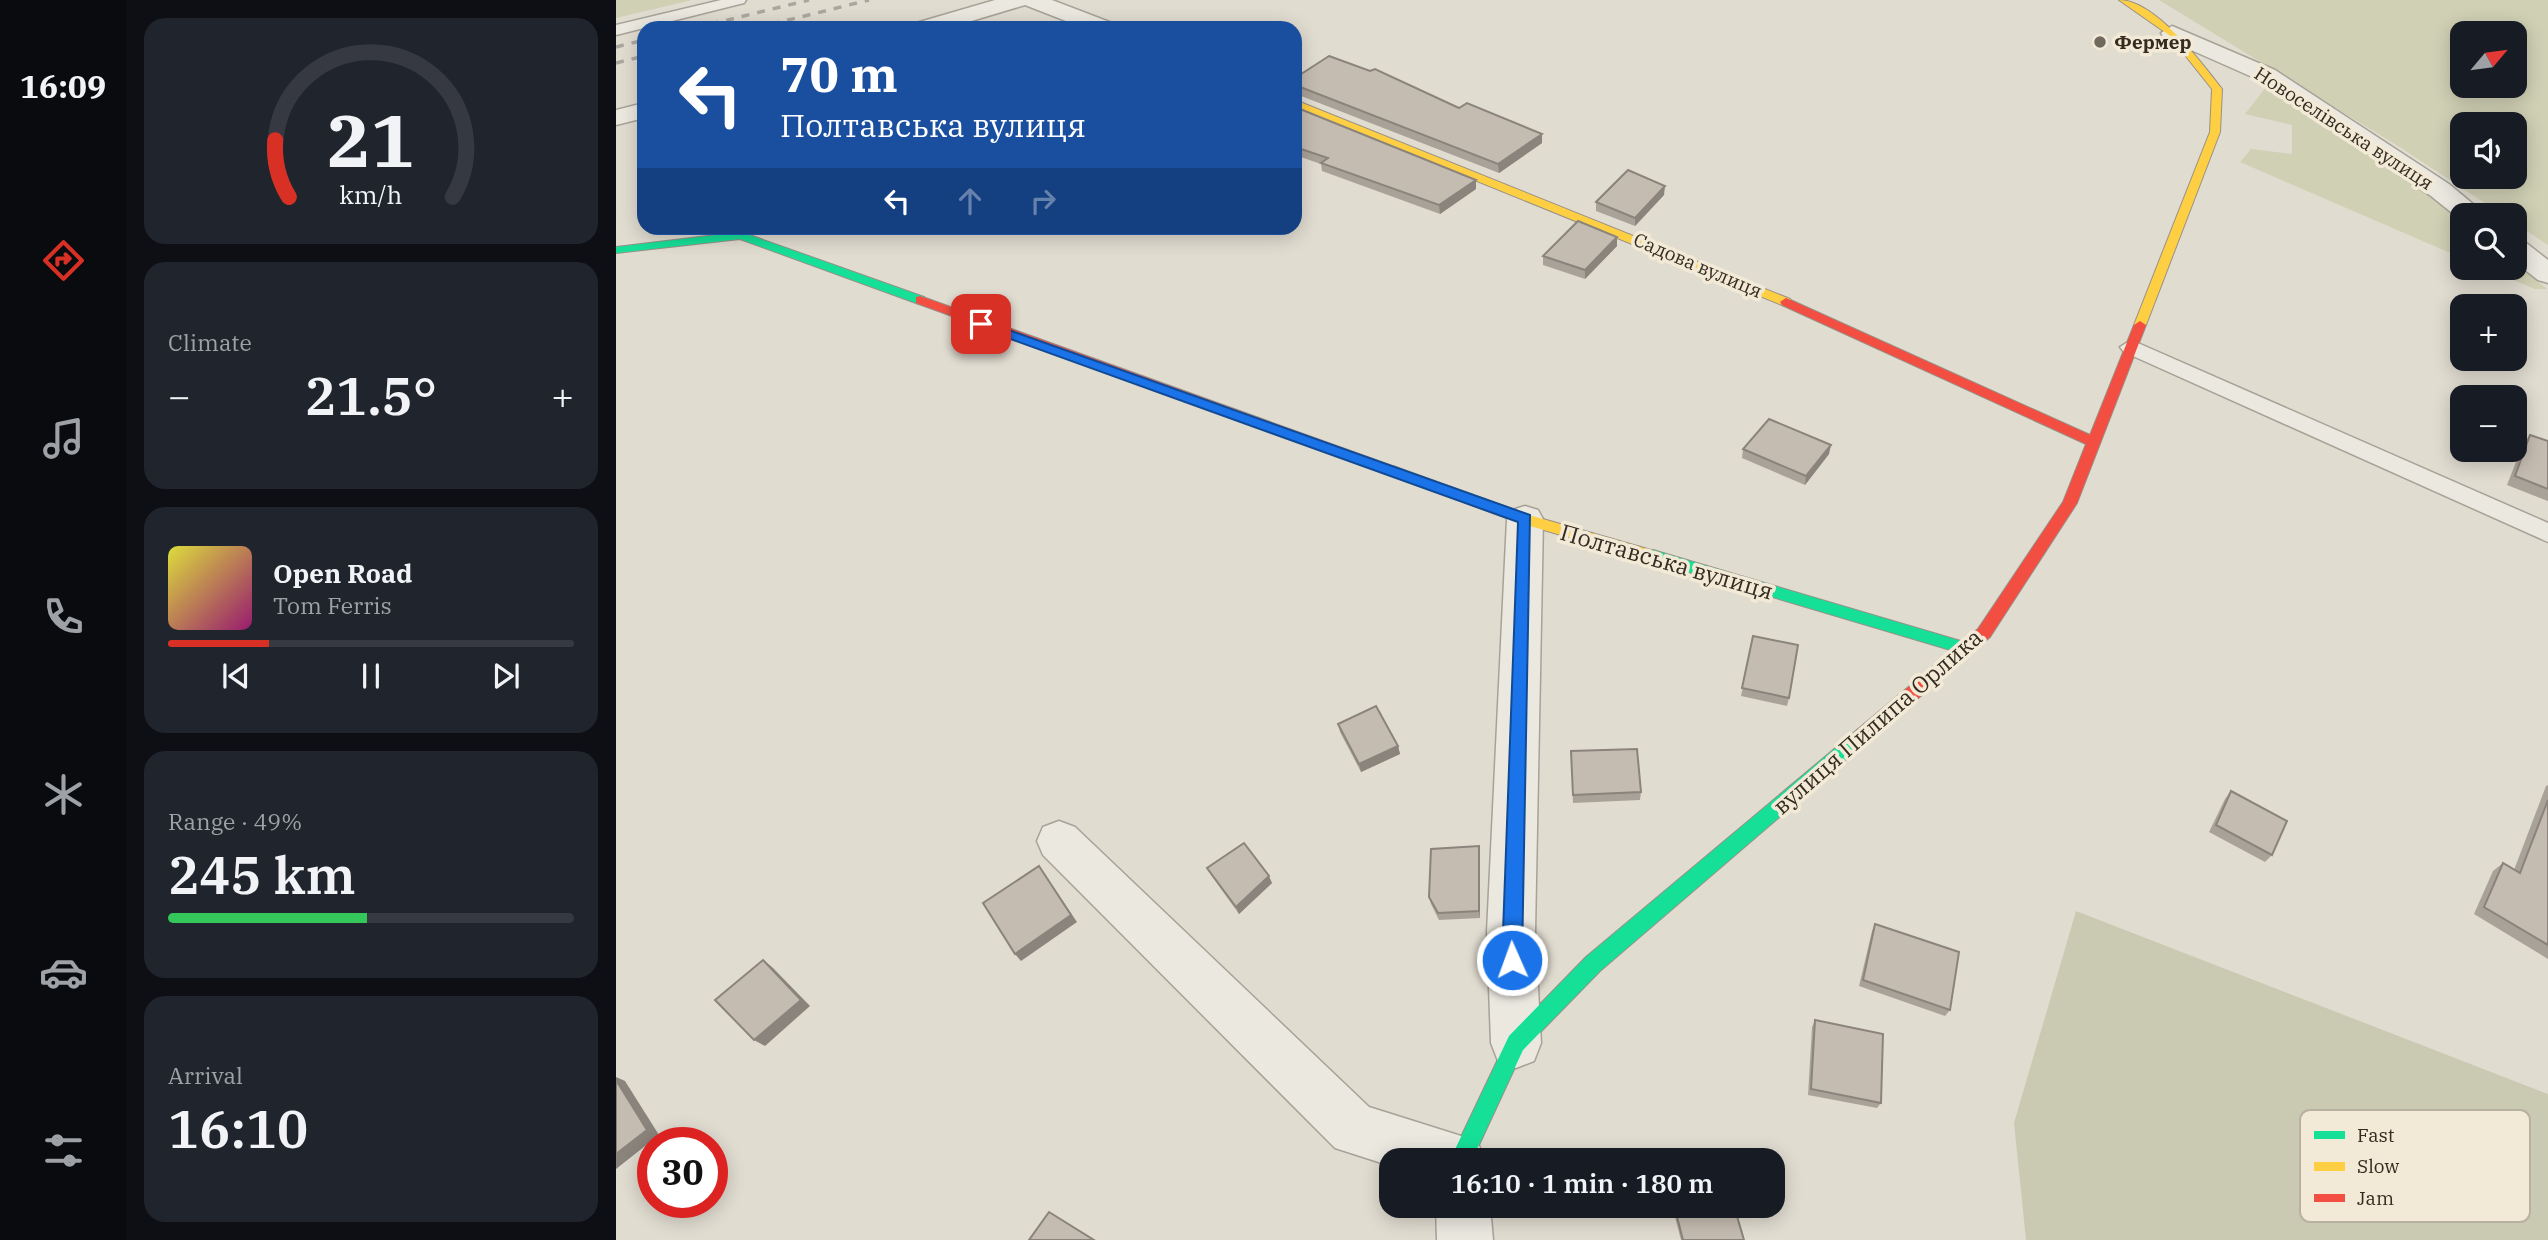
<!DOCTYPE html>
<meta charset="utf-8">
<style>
:root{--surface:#171b24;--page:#20242c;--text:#f1f3f6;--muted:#9ea1a6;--line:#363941;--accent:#d93025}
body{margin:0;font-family:"IBM Plex Serif",serif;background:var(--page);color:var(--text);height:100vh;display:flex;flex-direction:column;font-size:26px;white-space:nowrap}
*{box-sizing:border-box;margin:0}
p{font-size:23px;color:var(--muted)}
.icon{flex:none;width:38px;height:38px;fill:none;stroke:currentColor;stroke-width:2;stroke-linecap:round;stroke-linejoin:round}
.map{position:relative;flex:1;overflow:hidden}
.panel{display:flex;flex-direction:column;gap:18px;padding:18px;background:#0d0f14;width:490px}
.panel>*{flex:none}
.guide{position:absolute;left:21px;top:21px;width:665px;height:214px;border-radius:21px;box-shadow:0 4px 18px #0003;background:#1a4fa0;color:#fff;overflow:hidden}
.needle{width:46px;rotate:61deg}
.tools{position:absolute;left:1834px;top:21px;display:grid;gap:14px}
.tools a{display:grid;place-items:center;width:77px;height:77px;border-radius:14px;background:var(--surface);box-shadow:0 4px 18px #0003;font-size:35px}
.speed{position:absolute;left:21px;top:1127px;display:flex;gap:14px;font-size:35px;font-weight:700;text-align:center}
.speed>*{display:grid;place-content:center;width:91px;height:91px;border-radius:50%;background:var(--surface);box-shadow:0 4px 18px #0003;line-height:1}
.speed .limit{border:10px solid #d22;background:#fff;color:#111}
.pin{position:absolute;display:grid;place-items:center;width:60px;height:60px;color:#fff;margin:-30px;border-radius:14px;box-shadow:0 4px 10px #0006}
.me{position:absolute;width:77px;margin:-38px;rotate:358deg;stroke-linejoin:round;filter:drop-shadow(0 0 5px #0008)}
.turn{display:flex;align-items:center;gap:24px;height:147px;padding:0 28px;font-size:32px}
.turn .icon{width:91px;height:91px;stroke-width:2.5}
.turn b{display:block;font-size:49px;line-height:60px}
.lanes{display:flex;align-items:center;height:66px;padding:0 28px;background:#0003;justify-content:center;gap:35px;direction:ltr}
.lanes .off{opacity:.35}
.big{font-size:52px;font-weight:600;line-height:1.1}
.panel .widget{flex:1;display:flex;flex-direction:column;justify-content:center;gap:10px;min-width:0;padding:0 24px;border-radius:21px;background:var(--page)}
.panel .dial{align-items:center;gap:0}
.dial svg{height:182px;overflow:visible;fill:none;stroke:var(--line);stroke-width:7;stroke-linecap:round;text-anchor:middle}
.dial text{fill:var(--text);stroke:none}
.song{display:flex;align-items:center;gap:21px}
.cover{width:84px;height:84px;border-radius:10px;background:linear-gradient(135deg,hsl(60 70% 55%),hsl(320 70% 35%))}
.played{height:7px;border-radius:4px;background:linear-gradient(90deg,var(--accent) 25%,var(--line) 25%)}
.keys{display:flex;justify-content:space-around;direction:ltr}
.heat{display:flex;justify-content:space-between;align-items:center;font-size:38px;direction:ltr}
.charge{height:10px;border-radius:5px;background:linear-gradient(90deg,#34c759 49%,var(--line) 0)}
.trip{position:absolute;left:763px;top:1148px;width:406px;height:70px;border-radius:21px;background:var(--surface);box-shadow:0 4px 18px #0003;font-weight:600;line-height:70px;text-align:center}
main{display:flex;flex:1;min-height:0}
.tabs{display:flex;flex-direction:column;width:126px;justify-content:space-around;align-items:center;background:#090b0e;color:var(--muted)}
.tabs .icon{width:49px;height:49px}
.tabs .active{color:var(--accent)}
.tabs b{font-size:32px;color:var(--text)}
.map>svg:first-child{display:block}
</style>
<main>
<nav class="tabs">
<b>16:09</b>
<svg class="icon active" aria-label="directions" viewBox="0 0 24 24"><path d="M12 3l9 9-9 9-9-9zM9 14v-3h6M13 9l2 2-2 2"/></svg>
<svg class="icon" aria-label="music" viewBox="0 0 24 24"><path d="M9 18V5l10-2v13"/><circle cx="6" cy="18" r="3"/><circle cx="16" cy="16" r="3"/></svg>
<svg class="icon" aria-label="phone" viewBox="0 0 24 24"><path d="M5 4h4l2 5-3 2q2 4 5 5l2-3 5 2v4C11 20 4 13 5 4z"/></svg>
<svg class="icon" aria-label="climate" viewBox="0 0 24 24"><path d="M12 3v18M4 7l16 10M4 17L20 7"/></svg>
<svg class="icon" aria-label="car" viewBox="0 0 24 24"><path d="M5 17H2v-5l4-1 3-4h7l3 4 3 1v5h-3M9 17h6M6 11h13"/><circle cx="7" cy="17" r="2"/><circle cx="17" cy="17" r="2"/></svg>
<svg class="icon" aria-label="filters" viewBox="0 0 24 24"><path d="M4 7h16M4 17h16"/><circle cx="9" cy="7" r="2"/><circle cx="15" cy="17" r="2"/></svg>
</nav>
<section class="panel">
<div class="widget dial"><svg viewBox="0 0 100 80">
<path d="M14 69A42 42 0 1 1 86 69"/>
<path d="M14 69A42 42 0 0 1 8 44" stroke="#d93025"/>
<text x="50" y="56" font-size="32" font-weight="700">21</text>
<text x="50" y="72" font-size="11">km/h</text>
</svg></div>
<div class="widget"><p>Climate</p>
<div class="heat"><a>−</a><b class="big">21.5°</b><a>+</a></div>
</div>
<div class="widget">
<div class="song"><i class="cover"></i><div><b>Open Road</b><p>Tom Ferris</p></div></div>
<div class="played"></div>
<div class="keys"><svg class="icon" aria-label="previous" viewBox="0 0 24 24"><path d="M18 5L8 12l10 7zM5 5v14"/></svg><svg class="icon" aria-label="pause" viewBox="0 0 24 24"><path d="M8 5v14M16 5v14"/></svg><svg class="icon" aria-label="next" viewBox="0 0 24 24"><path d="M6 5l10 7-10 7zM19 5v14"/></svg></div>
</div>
<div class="widget"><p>Range · 49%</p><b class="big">245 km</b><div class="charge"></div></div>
<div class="widget"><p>Arrival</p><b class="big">16:10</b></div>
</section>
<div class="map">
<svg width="1932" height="1240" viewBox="0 0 1932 1240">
<rect width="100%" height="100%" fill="#e1dcd0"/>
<g fill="#cfd0b4" fill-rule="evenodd">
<path d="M0 0H76L0 18Z"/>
<path d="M1543 0H1932V245L1899 223V215H1887L1782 146ZM1846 33H1899V86H1846ZM1846 124H1899V177H1846Z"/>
<path d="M1654 82 1846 217V258L1624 162 1635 149 1676 154V125L1629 114Z"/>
<path d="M1899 261 1931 289H1919L1869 268H1899Z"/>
</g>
<path fill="#cacab3" d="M1460 911 1932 1094V1240H1410L1398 1123Z"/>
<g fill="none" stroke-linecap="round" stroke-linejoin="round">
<g stroke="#a7a298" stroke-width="3">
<g id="lane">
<path d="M105 0H130L128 3 0 35V25Z"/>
<path d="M1515 340 1932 523V542L1508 352 1504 347Z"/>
</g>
</g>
<g stroke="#a7a298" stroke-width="3">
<g id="street">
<path d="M379 0H436L496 23 499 28H468L409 5 332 28H297L300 23Z"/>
<path d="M1556 26 1659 70 1833 184 1870 215H1846V221L1815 196 1643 80 1548 38 1545 33Z"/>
<path d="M28 103V118L0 125V110Z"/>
<path d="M1899 240 1909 242 1932 260V283L1922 280 1899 262Z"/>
<path d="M909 506 922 510 927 519 919 932 925 1043 918 1061 900 1068 882 1061 875 1043 871 932 891 519 896 510Z"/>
<path d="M443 821 459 827 753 1107 861 1141 869 1160H775V1166L719 1148 427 855 421 841 427 827Z"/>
<path d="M820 1206H874L877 1240H821Z"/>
</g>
</g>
<g stroke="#979188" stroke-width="2">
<g id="fast">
<path d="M125 232 308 297 310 300 304 304 300 303 124 239 0 253V247Z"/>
<path d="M1037 550 1348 642 1354 643 1356 648 1354 653 1348 654 1032 560 1029 556Z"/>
<path d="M1247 728 1253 730 1256 735 1253 740 984 971 907 1050 856 1160H834L893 1036 970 957 1241 730Z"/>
</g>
</g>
<g stroke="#979188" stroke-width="2">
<g id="slow">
<path d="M1503 0C1539 0 1585 62 1606 89L1604 132 1530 325 1524 329 1518 325 1594 132 1596 89 1553 35Z"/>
<path d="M679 100 1174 299 1176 302 1170 306 1166 305 679 107Z"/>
<path d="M777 466 913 515 1042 552 1045 556 1037 562 904 523 772 474 770 471 772 468Z"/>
</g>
</g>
<g stroke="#979188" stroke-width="2">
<g id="jam">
<path d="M304 296 782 468 784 471 782 474H772L300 303V297Z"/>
<path d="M1170 298 1474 435 1518 325 1524 321 1530 325 1461 503 1374 637 1253 740 1247 742 1241 740 1238 735 1241 730 1362 629 1447 502 1470 444 1166 305 1164 302Z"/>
</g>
</g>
<use href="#lane" fill="#ebe8e0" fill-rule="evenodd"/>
<use href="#street" fill="#ebe8e0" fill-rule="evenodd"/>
<use href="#fast" fill="#16e098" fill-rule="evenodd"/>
<use href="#slow" fill="#ffcf43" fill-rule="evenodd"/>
<use href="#jam" fill="#f24e42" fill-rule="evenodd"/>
<g stroke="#aba7a0" stroke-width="3.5" stroke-dasharray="8 8" stroke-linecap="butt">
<path d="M79 28 193 0"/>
<path d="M140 28 253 0"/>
<path d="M0 47 28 40"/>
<path d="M0 63 28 56"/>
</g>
</g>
<g fill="#a9a298">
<path d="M679 78 843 108 926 143 883 173 680 94H679Z"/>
<path d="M679 107 860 180V189L824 214 706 171 705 164 679 155Z"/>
<path d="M1048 195 1019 226 980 211V202Z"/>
<path d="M1001 246 969 279 927 265V256Z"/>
<path d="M1914 435 1932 441V501L1891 485 1907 444Z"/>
<path d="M1127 449 1213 454 1189 485 1126 458Z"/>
<path d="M1137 636 1173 698 1171 706 1125 696Z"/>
<path d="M722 724 782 746 784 754 745 772 724 732Z"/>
<path d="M955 751 1025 792 1024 800 957 803Z"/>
<path d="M1932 785V959L1858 914 1877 871 1887 863 1898 870 1930 786Z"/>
<path d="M1615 791 1656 855 1649 862 1593 832 1609 799Z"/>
<path d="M864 854V918L823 920 815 904 813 897Z"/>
<path d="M591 868 656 883 623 914 595 875Z"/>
<path d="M1259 924 1334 1010 1329 1016 1243 986 1256 931Z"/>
<path d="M1199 1020 1265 1103 1261 1108 1192 1095 1196 1027Z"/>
<path d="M1059 1209 1128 1240H1065L1058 1213Z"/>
</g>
<g fill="#8a847c">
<path d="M926 134V143L883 173 882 164Z"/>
<path d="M860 180V189L824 214 823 205Z"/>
<path d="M1049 186 1048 195 1019 226V218Z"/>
<path d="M1001 237V246L969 279V270Z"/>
<path d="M1215 445 1213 454 1189 485 1190 476Z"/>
<path d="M782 746 784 754 745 772 743 764Z"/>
<path d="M863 846 864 854V918L863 911Z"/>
<path d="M423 866 461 922 405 961 399 954Z"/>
<path d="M653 876 656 883 623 914 620 907Z"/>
<path d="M147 960 156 967 194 1006 149 1046 138 1040Z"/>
<path d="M0 1077 9 1081 43 1135 0 1169Z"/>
</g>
<g fill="#c5bcb1" stroke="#8a847c" stroke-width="2">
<path d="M713 56 754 71 759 69 843 108 851 103 926 134 882 164 679 85V78Z"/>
<path d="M679 107 860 180 823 205 705 163 712 158 679 147Z"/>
<path d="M1012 170 1049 186 1019 218 980 202Z"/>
<path d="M962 221 1001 237 969 270 927 256Z"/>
<path d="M1153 419 1215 445 1190 476 1127 449Z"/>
<path d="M1914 435 1932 441V489L1899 476Z"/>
<path d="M1137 636 1182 645 1173 698 1126 688Z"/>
<path d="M760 706 782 746 743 764 722 724Z"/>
<path d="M1021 749 1025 792 957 795 955 751Z"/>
<path d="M1615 791 1671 821 1656 855 1600 825Z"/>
<path d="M1932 800V945L1868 907 1887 863 1904 873Z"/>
<path d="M628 843 653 876 620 907 591 868Z"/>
<path d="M863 846V911L822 913 813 897 815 849Z"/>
<path d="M423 866 455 915 399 954 367 903Z"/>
<path d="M1259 924 1343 952 1334 1010 1247 980Z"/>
<path d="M147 960 185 1000 138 1040 99 1000Z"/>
<path d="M1199 1020 1267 1034 1265 1103 1195 1089Z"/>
<path d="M0 1080 31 1130 0 1154Z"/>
<path d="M1070 1206H1118L1128 1240H1067L1059 1209Z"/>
<path d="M433 1212 478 1240H413Z"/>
</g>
<path fill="#1a73e8" stroke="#114b97" stroke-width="2" d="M361 322H370L914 515 906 960 903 966 896 969 889 966 886 960 902 522 361 327Z"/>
<circle fill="#71695e" stroke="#f2ead7" stroke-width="2.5" cx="1484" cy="42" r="7"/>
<g text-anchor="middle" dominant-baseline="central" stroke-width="7" stroke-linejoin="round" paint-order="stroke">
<g font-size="19" font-weight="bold" fill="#352b21" stroke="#f2ead7" text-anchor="start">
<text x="1498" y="42">Фермер</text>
</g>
<g font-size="19" fill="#352b21" stroke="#f2ead7">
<text transform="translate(1728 128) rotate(33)">Новоселівська вулиця</text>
<text transform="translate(1082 265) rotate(23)">Садова вулиця</text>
</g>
<g font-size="23" fill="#352b21" stroke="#f2ead7">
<text transform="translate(1051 561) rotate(16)">Полтавська вулиця</text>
<text transform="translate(1261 721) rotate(-41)">вулиця Пилипа Орлика</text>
</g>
</g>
<rect x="1684" y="1110" width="230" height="112" rx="10" fill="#f2ead7" stroke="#b9b1a0" stroke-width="2"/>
<rect x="1698" y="1131" width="31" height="8" fill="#16e098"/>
<rect x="1698" y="1162" width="31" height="9" fill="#ffcf43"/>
<rect x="1698" y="1194" width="31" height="8" fill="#f24e42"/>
<g font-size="19" fill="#352b21">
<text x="1741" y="1142">Fast</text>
<text x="1741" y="1173">Slow</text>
<text x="1741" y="1205">Jam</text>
</g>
</svg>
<div class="tools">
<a><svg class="needle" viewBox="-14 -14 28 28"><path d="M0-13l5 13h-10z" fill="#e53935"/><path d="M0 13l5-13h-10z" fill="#9ea1a6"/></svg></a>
<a><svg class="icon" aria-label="sound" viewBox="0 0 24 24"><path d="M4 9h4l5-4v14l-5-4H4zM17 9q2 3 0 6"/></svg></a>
<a><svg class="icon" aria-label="search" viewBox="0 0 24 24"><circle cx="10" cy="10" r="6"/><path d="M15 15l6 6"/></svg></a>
<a>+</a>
<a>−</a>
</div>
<div class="speed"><div class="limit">30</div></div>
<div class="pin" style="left:365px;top:324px;background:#d93025"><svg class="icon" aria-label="arrive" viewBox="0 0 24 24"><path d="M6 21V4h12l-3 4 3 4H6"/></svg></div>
<svg class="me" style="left:896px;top:960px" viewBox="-20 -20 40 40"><circle r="17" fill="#1a73e8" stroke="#fff" stroke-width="3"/><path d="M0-11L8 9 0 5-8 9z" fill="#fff"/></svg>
<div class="trip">16:10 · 1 min · 180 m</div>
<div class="guide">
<div class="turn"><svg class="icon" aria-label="left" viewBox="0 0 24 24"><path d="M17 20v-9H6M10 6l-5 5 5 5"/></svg><div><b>70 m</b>Полтавська вулиця</div></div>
<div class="lanes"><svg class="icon" aria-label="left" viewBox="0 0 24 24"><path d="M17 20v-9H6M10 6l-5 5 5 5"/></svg><svg class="icon off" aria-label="ahead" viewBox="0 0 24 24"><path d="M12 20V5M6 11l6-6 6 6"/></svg><svg class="icon off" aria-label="right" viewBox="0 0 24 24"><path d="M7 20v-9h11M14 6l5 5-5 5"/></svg></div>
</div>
</div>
</main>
